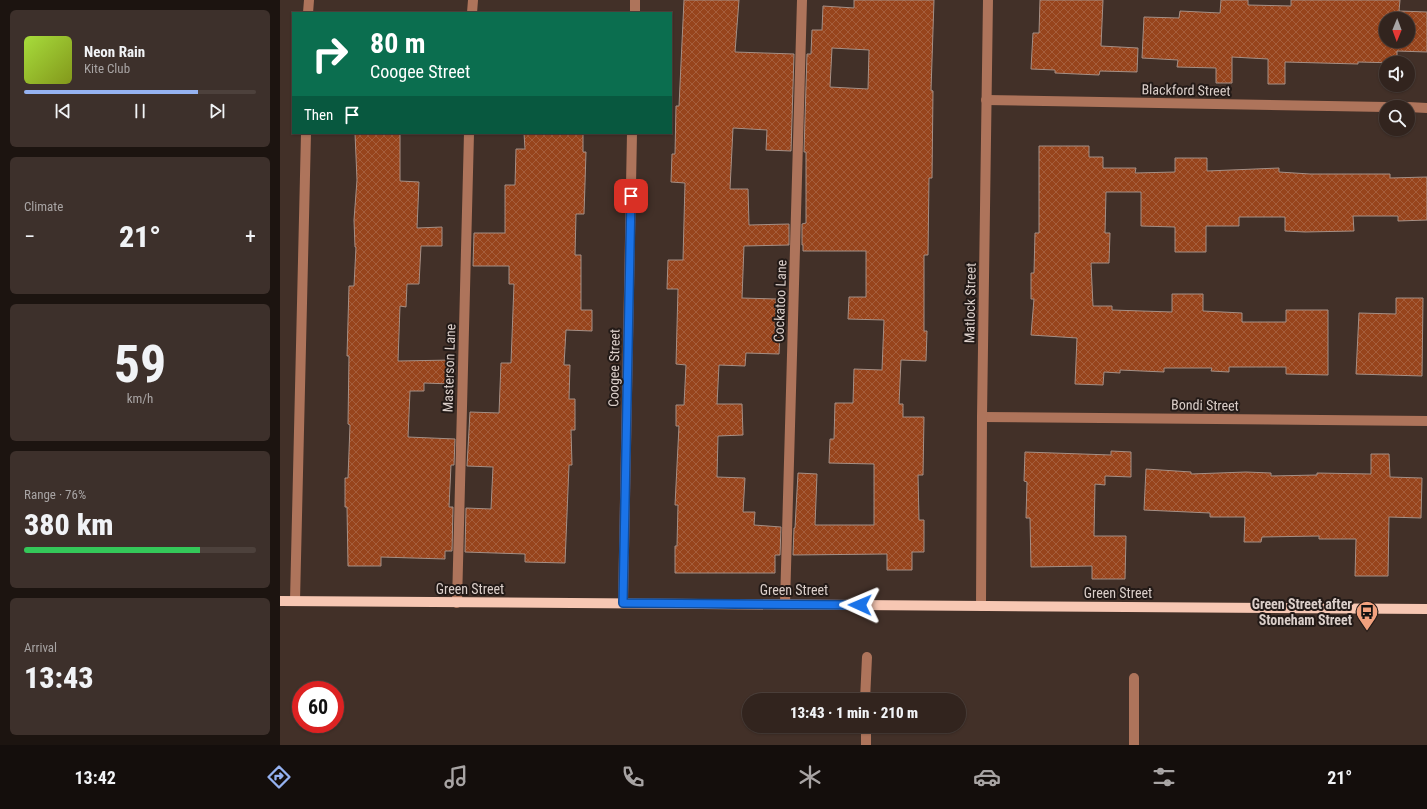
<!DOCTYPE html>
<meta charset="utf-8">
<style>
:root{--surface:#32241e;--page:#3d302b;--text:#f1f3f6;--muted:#a8a4a4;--line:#4d413c;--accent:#95b2f1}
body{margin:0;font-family:"Roboto Condensed",sans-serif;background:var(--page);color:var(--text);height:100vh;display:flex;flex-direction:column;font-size:15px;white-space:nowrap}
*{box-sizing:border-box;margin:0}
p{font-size:13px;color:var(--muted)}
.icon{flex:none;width:22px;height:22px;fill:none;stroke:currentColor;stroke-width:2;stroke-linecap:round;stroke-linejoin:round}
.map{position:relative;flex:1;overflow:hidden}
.details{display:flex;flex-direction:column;gap:10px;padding:10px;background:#1c1410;width:280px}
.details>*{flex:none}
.guide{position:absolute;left:12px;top:12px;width:380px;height:122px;border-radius:0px;box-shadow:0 1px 3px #0004,0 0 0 1px var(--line);background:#0b6e4f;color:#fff;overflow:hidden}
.needle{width:26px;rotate:181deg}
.controls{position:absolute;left:1099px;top:12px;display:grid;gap:8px}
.controls a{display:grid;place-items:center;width:36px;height:36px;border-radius:50%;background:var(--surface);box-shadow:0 1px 3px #0004,0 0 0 1px var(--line);font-size:20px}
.speed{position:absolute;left:12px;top:681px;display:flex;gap:8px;font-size:20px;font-weight:700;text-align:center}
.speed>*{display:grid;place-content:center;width:52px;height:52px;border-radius:50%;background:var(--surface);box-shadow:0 1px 3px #0004,0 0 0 1px var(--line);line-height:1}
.speed .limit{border:6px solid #d22;background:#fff;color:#111}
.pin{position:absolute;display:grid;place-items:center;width:34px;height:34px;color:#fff;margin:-17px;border-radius:8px;box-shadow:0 2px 6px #0006}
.me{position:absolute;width:44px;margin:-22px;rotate:271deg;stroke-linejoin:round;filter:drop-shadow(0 0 3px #0008)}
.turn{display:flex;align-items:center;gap:14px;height:84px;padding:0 12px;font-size:18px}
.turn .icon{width:52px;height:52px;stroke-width:2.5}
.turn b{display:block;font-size:28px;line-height:34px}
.then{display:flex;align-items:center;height:38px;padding:0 12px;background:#0003;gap:8px;font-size:15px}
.big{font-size:30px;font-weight:800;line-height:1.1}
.details .tile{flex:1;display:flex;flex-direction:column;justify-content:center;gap:6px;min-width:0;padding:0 14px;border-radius:6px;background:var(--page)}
.details .dial{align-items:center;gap:0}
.dial b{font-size:52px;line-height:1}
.song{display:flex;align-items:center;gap:12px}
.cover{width:48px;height:48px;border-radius:6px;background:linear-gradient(135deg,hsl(80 70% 55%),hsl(70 70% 35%))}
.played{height:4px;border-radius:2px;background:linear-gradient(90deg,var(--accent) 75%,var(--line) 75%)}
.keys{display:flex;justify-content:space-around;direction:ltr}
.heat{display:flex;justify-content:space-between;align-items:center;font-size:22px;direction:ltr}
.charge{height:6px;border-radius:3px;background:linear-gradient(90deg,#34c759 76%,var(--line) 0)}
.trip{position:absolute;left:462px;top:693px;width:224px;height:40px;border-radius:20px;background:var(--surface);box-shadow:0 1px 3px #0004,0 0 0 1px var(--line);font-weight:800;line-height:40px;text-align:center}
.tab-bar{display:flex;height:64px;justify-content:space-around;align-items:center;background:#140e0c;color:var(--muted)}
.tab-bar .icon{width:28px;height:28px}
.tab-bar .on{color:var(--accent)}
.tab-bar b{font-size:18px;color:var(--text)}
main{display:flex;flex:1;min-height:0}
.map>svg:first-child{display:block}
</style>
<main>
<section class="details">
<div class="tile">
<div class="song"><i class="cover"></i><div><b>Neon Rain</b><p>Kite Club</p></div></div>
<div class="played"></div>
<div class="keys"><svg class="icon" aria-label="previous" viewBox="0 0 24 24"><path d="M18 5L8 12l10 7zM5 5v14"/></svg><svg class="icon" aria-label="pause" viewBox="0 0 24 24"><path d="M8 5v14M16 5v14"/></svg><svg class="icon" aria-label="next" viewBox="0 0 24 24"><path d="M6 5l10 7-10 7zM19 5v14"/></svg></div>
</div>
<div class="tile"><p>Climate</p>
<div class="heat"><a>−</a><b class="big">21°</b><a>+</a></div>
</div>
<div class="tile dial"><b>59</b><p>km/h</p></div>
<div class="tile"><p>Range · 76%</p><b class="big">380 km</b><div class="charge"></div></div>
<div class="tile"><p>Arrival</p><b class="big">13:43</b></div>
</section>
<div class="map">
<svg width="1147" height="745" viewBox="0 0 1147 745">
<defs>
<pattern id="building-cross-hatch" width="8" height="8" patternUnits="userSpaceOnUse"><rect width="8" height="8" fill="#97441c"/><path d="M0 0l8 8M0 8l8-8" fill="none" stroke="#a55e3c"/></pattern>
</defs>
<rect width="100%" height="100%" fill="#423028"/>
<g fill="url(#building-cross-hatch)" stroke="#a58f85" fill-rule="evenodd">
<path d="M404 0H459L455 52 514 54 511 151 486 150 487 130 453 128 450 189H468L469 225 509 224V245L464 246 462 298 496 299 495 332H500L499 354 466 353 465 366 439 365 437 404H462L463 435 438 436 437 477 465 478 463 512H475L474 525 501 527 500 555H495V573H395V546H397L398 505H395L399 426H396V405H404L406 365 396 364 398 289H387L388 260H403L405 183 391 182 392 154H395L396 106H399Z"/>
<path d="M574 0H654L651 90 653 91 652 178H649L648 255H644V331H647L646 361 621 360 619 404H623V417H644L643 475H638L639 520H644V552H632V570H607V554L513 555 514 528H515L518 473 537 474 535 525H594V464L549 463 550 439H554L555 403H573L574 369 602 370 604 320 568 319 569 297H586V251H523V245H522V224L526 223V152H524L527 54H531L532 30H542L543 6 574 8ZM552 48 589 50 588 89 550 87Z"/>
<path d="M760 0H823L821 46 858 48 857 72 820 71 819 75 775 73V70L751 69 753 33H759Z"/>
<path d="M941 0H968V5L1011 6V0H1120L1119 11 1147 12V52L1117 51V63L1078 62V64L1005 62V84H988V59L952 57V83H936V68L897 67 898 60 862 58 864 17 899 18 900 11 940 13ZM1106 19H1128V41H1106Z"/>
<path d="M75 133H120V181L139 182 137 228 162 227V246H141L139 284H127L126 307 120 306 118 361 173 360 172 384 144 383V391H130L128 437 175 439 174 465H171L169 507H173L172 551H165V559L101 557V566H68L67 507H65V478H68L70 425 68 424 69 356H67L69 286H74L76 247H75L74 220 77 180Z"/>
<path d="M244 133H303V152H306L304 214H296L295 255H301V310H312V331L286 330 284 365H290L289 399H295V430H291L292 465H289L285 563 245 562V554L185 552 186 508 211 509 213 467 187 466 190 412 219 413 221 363H231L234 284H229V266H193L194 233H225V185H235L236 149H245Z"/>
<path d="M759 146H809V157H823V168H856L855 173 895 172V158H927V171L999 168V172L1030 174H1110V178L1147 177V220L1118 221V216H1073L1074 231 1025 232 1005 231V217H959V226H926V252H895V227L861 226V192H826L825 233H830L829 263H811L813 306H832V310L892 312V294H923V311L962 313V322H1006V310H1048V375L1006 374V367H949V372L931 371 932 368H884V372L840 370V373L824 372 823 385 795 384 797 338 751 335 754 299H751V273H754L755 233H759Z"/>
<path d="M1116 298H1143L1142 376 1076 374 1079 313 1116 314Z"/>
<path d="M831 451 851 452V477L825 476V485L815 484 814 536H846L845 579H812V566L751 567 750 518H746L747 482 744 481 745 452 831 455Z"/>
<path d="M1091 454H1109L1110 477 1142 478 1141 518 1109 517 1108 576H1075L1076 539H1039V536L982 537 981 542H964L965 517H930V513L864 510 866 469 911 472V474L966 472 991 473V476L1037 475V473L1091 474Z"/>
</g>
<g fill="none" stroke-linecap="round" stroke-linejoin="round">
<g stroke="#ae745b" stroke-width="10">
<path d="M28 13 29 0"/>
<path d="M192 13 193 0"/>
<path d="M355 13V0"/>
<path d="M706 100 1106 107"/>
<path d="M1128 107 1147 108"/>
<path d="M702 417 1147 421"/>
<path d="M15 601 26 133"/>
<path d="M177 603 189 133"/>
<path d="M343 603 352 133"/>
<path d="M505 604 522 0"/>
<path d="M701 606 702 417 708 0"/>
<path d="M585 700 587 657"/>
<path d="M586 726V745"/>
<path d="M854 745V678"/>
</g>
<path stroke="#f7c7b3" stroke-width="10" d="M0 601 1147 609"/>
</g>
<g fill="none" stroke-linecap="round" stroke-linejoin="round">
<g stroke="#114b97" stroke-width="10">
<path id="route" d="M351 196 343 603 580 605"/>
</g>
<use href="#route" stroke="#1a73e8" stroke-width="7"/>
</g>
<defs>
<g id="bus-pin" transform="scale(1.15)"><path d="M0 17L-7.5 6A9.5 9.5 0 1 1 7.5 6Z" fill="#f2a17e" stroke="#231a17"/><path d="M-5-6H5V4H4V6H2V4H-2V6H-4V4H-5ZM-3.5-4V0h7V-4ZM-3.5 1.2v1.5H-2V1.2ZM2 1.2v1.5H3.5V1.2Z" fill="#111"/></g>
</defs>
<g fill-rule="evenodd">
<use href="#bus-pin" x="1087" y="612"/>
</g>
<g text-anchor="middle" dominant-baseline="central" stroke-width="4" stroke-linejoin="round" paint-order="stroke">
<g font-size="14" fill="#dbcfca" stroke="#231a17">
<text transform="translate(906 90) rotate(1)">Blackford Street</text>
<text transform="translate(500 301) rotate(-88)">Cockatoo Lane</text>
<text transform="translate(690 303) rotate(-89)">Matlock Street</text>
<text transform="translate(169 368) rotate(-88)">Masterson Lane</text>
<text transform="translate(334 368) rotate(-89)">Coogee Street</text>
<text transform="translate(925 405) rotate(1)">Bondi Street</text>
<text x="190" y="589">Green Street</text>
<text x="514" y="590">Green Street</text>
<text x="838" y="593">Green Street</text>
</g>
<g font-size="14" font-weight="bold" fill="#dbcfca" stroke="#231a17" text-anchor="end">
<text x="1072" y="604">Green Street after<tspan x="1072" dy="16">Stoneham Street</tspan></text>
</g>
</g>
</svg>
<div class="controls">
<a><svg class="needle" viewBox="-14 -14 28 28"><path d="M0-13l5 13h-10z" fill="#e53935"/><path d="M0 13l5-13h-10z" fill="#a8a4a4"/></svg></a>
<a><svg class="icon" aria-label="sound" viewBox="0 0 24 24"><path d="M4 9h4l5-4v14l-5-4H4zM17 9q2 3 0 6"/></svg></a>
<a><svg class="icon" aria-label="search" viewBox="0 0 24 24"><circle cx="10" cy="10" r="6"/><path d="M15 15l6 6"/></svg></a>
</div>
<div class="speed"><div class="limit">60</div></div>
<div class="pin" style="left:351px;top:196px;background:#d93025"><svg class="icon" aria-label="arrive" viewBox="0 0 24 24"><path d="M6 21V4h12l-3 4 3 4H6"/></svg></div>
<svg class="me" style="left:580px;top:605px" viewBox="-20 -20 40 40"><path d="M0-17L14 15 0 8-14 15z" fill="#1a73e8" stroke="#fff" stroke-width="4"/></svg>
<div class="trip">13:43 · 1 min · 210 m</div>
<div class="guide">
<div class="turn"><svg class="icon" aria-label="right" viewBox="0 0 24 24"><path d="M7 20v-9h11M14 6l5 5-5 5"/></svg><div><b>80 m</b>Coogee Street</div></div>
<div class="then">Then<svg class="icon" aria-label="arrive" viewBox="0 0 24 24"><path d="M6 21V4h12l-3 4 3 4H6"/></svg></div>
</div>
</div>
</main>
<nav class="tab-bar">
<b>13:42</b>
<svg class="icon on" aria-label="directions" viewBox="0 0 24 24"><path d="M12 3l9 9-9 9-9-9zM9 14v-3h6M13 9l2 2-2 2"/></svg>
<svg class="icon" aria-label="music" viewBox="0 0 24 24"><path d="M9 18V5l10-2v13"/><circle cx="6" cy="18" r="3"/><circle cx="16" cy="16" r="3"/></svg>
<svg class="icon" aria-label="phone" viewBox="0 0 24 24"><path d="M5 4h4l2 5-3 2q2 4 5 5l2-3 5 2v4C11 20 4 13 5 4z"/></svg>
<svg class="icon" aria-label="climate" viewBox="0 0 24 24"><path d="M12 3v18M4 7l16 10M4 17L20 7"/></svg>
<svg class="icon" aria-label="car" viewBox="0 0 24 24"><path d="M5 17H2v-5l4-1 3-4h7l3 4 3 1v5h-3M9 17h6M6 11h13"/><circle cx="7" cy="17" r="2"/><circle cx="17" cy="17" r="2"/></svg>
<svg class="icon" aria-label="filters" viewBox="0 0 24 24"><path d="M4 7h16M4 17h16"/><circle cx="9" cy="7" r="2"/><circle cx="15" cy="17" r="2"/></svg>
<b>21°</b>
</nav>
